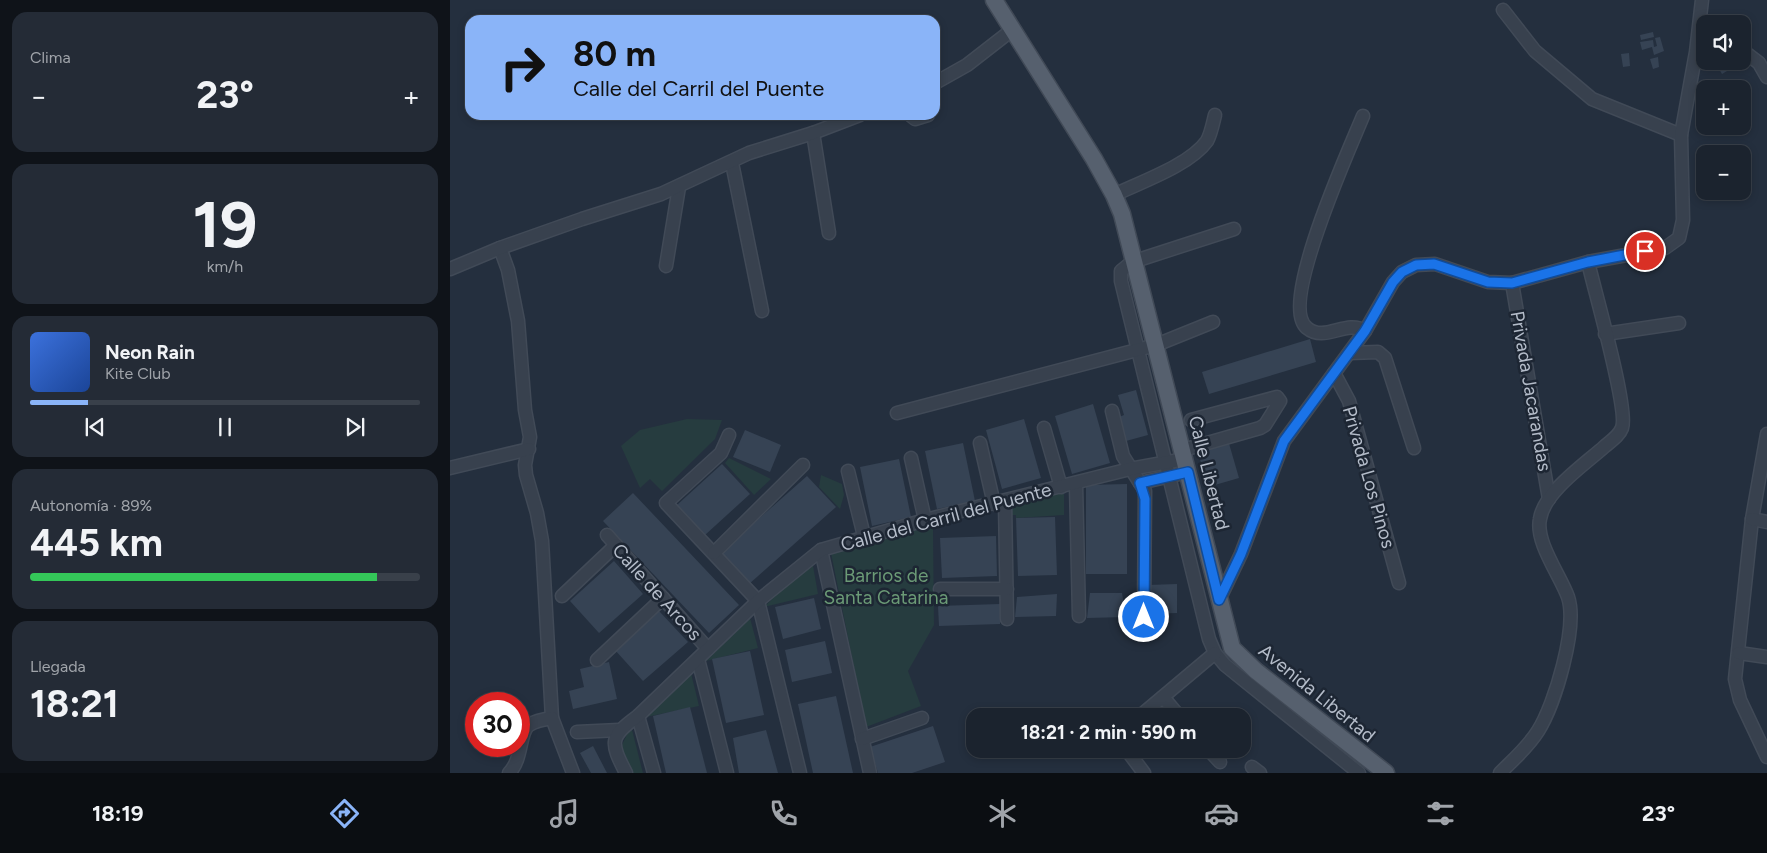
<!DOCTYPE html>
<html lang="es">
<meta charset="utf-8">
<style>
:root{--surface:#1b232e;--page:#242b36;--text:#f1f3f6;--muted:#a0a4aa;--line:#39404a;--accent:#8ab4f8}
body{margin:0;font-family:Figtree,sans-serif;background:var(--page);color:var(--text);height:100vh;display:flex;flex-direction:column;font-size:19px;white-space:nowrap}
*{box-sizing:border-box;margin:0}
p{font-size:16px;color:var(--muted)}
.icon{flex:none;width:28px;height:28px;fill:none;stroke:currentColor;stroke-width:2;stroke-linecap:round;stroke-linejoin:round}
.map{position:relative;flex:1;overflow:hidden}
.side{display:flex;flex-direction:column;gap:12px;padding:12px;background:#0f1319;width:450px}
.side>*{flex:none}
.top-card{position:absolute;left:15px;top:15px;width:475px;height:105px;border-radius:15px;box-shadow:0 2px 8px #0003,0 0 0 1px var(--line);background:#8ab4f8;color:#111;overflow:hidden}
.buttons{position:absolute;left:1246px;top:15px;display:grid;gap:10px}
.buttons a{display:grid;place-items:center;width:55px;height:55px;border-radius:10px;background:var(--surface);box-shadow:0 2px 8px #0003,0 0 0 1px var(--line);font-size:25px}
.speed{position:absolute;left:15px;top:692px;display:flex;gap:10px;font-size:25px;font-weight:700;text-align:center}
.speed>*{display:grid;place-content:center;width:65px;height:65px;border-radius:50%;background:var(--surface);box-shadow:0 2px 8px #0003,0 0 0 1px var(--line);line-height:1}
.speed .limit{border:8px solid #d22;background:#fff;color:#111}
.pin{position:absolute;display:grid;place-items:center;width:42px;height:42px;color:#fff;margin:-21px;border:2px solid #fff;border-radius:50%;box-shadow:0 1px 5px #0007}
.me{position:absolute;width:55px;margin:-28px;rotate:0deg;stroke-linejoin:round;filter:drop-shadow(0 0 4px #0008)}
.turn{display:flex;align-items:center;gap:18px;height:105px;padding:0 25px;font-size:22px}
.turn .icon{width:65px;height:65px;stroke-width:2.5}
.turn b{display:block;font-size:35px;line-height:42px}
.big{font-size:38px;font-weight:700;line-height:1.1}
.side .tile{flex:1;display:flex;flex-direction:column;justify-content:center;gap:8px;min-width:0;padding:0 18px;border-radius:15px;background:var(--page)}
.side .dial{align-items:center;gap:0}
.dial b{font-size:65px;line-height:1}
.song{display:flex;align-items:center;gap:15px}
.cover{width:60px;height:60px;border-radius:8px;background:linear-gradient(135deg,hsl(220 70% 55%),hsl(220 70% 35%))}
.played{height:5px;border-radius:2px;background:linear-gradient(90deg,var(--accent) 15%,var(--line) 15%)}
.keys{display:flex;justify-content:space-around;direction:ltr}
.heat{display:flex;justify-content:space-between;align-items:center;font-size:28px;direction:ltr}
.charge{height:8px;border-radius:4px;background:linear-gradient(90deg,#34c759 89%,var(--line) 0)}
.trip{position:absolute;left:516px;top:708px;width:285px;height:50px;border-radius:15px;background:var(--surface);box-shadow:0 2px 8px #0003,0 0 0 1px var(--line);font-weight:700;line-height:50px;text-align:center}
.tab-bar{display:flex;height:80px;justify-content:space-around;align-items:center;background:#0b0e12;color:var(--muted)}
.tab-bar .icon{width:35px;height:35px}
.tab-bar .current{color:var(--accent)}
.tab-bar b{font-size:22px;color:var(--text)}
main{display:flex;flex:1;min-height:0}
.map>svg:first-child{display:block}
</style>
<main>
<section class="side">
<div class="tile"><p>Clima</p>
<div class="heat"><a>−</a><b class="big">23°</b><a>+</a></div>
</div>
<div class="tile dial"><b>19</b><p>km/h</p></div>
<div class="tile">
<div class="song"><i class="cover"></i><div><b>Neon Rain</b><p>Kite Club</p></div></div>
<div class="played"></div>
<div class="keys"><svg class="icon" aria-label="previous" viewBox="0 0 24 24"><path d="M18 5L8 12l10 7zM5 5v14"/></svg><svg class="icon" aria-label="pause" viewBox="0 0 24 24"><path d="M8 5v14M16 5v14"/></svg><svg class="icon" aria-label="next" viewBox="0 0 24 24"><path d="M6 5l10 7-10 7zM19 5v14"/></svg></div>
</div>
<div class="tile"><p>Autonomía · 89%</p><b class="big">445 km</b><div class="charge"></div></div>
<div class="tile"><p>Llegada</p><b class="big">18:21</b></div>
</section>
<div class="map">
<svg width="1317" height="773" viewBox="0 0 1317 773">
<rect width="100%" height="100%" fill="#242f3e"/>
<g fill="#263c3f">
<path d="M237 419 272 420 265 439 212 491 200 479 190 488 171 446 190 430Z"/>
<path d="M279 458 321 479 304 495 275 463Z"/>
<path d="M371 475 392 484 394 495 390 509 369 487Z"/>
<path d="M614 492V515L566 518V515H559V505Z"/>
<path d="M483 527 484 625 458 671 471 706 416 727 380 548Z"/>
<path d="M362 560 368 594 314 607Z"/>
<path d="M300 618 308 648 256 661Z"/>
<path d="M241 673 249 706 196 717Z"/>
<path d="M181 726 193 773H183L171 747Z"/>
</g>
<g fill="#364354">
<path d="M1203 32 1204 37 1191 40 1190 35Z"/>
<path d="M1210 37 1214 51 1204 55 1202 47 1192 50 1190 42 1203 40 1204 47 1207 46 1205 38Z"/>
<path d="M1179 53 1180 66 1173 67 1171 54Z"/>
<path d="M1208 57 1209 67 1203 69 1200 59Z"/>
<path d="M1278 61 1282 68 1272 74 1265 62Z"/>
<path d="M860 339 866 362 759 394 752 372Z"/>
<path d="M686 390 698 435 676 441 669 417 674 415 668 395Z"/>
<path d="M643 404 660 463 622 474 605 416Z"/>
<path d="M574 419 591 478 552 489 536 430Z"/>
<path d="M295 430 331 445 320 472 283 457Z"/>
<path d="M778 440 789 478 758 487 747 449Z"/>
<path d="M513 443 525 501 487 509 475 451Z"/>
<path d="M449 459 461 517 422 526 410 467Z"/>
<path d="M272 464 300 494 255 535 227 505Z"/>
<path d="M357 476 386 507 299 584 270 553Z"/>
<path d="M677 484V574H636V485Z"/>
<path d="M183 493 289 605 259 633 153 521Z"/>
<path d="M605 517 607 575 568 576 566 518Z"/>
<path d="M546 536 547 576 492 578 490 538Z"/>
<path d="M164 561 193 594 149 633 120 601Z"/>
<path d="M727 584V613L699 614 698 585Z"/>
<path d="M640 593H672L676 617 637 618Z"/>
<path d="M607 594 606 616 565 617 567 597Z"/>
<path d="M364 598 371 629 333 639 325 607Z"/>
<path d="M550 604V624L489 626 488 606Z"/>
<path d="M209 611 238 642 193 681 165 650Z"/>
<path d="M375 641 382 673 342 682 335 650Z"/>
<path d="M300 651 314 715 276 723 262 659Z"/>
<path d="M159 662 167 699 123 709 119 691 134 687 130 669Z"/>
<path d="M386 696 403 773H363L348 704Z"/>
<path d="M240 707 257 773H216L203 716Z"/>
<path d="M483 726 495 762 462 773H428L420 747Z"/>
<path d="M316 730 328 773H289L283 738Z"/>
<path d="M143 746 157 773H141L130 753Z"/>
</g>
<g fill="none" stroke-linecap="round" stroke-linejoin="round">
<g stroke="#414a57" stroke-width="15">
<g id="minor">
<path d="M1053 10 1085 51 1142 99 1231 135"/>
<path d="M1292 50 1309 63 1317 77"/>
<path d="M485 83 517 65 562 30"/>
<path d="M460 115 465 119 478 115"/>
<path d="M913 116C900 148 828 305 857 328 875 343 896 319 915 331"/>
<path d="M363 133 379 233"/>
<path d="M282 163 312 311"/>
<path d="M664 195C691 182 740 165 757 141 761 134 763 123 765 115"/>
<path d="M784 229 682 262 671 271V281L759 639 765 653 775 665 909 773"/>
<path d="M50 248 58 270 68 321 75 410 80 437 75 465 76 475 87 513 92 541 102 718"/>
<path d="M216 266 229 187"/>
<path d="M0 269 50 248 132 219 211 194 299 153 363 133 410 115"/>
<path d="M1062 283 1099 499"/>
<path d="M1155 334 1229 323"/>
<path d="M899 353 928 352 935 358 964 448"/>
<path d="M884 373 899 401 949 583"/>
<path d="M662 411 673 456 695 491 694 617"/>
<path d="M447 413 706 345 763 322"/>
<path d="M594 428 611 487"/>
<path d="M1317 434 1302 519 1285 679 1290 700 1317 757"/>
<path d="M279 435 271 453 216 503 308 601 350 773"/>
<path d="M530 443 544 504"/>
<path d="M733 450 810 428 815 425 830 401 827 397 741 420"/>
<path d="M461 458 475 520"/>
<path d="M0 468 79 449"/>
<path d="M398 471 414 536"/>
<path d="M690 483 738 472"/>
<path d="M626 484 629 616"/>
<path d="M555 501 557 619"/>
<path d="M1302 519 1317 522"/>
<path d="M157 535 258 649"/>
<path d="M371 550 420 773"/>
<path d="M264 553 353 465"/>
<path d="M490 589H557"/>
<path d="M112 596 166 545"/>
<path d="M769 600 791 554 834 441 915 331 943 282 952 272 966 265 985 264 1038 282 1062 283 1138 262 1215 248 1229 238 1233 220 1231 135 1246 52 1252 0"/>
<path d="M1289 653 1317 657"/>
<path d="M248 659 277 773"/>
<path d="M147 660 213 598"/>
<path d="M713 697 729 716"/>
<path d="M188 716 204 773"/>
<path d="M690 716 765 653"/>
<path d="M127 732 169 730"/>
<path d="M412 739 472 718"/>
<path d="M676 749 694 773"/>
<path d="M758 749 770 762"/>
<path d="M802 767 810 773"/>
<path d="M59 773C73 759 69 732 79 725 85 721 95 719 102 718L123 773"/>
<path d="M176 773C160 742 159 737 188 716L308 601 371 550 475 520 680 469 735 459"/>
<path d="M1050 773C1064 759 1078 747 1088 731 1105 704 1128 627 1118 597 1110 575 1085 542 1090 519 1094 492 1135 464 1154 447 1161 441 1169 436 1172 428 1179 409 1144 289 1138 262"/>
</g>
</g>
<g stroke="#414a57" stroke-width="19">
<path id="major" d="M544 0 644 159 664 195 672 214 782 648 806 671 936 773"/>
</g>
<use href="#minor" stroke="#38414e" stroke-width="12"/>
<use href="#major" stroke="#56606e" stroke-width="16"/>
</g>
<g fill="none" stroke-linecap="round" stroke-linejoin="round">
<g stroke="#114b97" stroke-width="12">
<path id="route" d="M694 617 695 499 690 483 738 472 769 600 791 554 834 441 915 331 943 282 952 272 966 265 984 264 1038 282 1062 283 1138 262 1195 251"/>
</g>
<use href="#route" stroke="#1a73e8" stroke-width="9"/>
</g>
<g text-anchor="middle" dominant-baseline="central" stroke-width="5" stroke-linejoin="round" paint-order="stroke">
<g font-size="19" fill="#b4bcc9" stroke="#1d2633">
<text transform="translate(1081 391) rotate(80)">Privada Jacarandas</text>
<text transform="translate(759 473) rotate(76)">Calle Libertad</text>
<text transform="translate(919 477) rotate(74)">Privada Los Pinos</text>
<text transform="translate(496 517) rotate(-15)">Calle del Carril del Puente</text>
<text transform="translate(207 592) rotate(48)">Calle de Arcos</text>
<text transform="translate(867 693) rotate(39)">Avenida Libertad</text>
</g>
<g font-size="19" fill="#6b9a76" stroke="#1d2633">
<text x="436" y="575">Barrios de<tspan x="436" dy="22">Santa Catarina</tspan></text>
</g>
</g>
</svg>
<div class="buttons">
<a><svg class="icon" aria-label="sound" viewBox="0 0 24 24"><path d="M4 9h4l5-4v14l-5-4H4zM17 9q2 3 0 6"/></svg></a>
<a>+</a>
<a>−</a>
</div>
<div class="speed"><div class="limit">30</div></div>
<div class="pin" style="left:1195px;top:251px;background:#d93025"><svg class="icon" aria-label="arrive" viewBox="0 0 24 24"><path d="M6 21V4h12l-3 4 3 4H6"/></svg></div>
<svg class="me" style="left:694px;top:617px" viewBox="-20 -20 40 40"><circle r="17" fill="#1a73e8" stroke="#fff" stroke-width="3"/><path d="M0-11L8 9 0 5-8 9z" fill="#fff"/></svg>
<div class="trip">18:21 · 2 min · 590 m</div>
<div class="top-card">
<div class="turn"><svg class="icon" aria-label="right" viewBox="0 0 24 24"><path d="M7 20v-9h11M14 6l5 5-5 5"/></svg><div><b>80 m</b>Calle del Carril del Puente</div></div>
</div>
</div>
</main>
<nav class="tab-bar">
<b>18:19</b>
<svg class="icon current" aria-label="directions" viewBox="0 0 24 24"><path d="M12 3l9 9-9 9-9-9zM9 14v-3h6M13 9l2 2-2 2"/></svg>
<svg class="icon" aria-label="music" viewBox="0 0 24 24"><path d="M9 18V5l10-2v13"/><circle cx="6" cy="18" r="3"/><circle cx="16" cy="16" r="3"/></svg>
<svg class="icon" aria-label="phone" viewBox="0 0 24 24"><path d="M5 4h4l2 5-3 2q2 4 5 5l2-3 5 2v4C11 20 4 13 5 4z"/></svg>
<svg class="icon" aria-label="climate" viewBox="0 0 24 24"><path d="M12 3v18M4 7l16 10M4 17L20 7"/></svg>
<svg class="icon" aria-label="car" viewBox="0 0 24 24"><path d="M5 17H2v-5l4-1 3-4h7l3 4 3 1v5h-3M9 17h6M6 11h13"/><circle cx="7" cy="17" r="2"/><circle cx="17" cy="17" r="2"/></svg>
<svg class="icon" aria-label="filters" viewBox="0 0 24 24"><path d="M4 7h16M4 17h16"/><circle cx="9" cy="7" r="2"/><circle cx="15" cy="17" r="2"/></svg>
<b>23°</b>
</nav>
